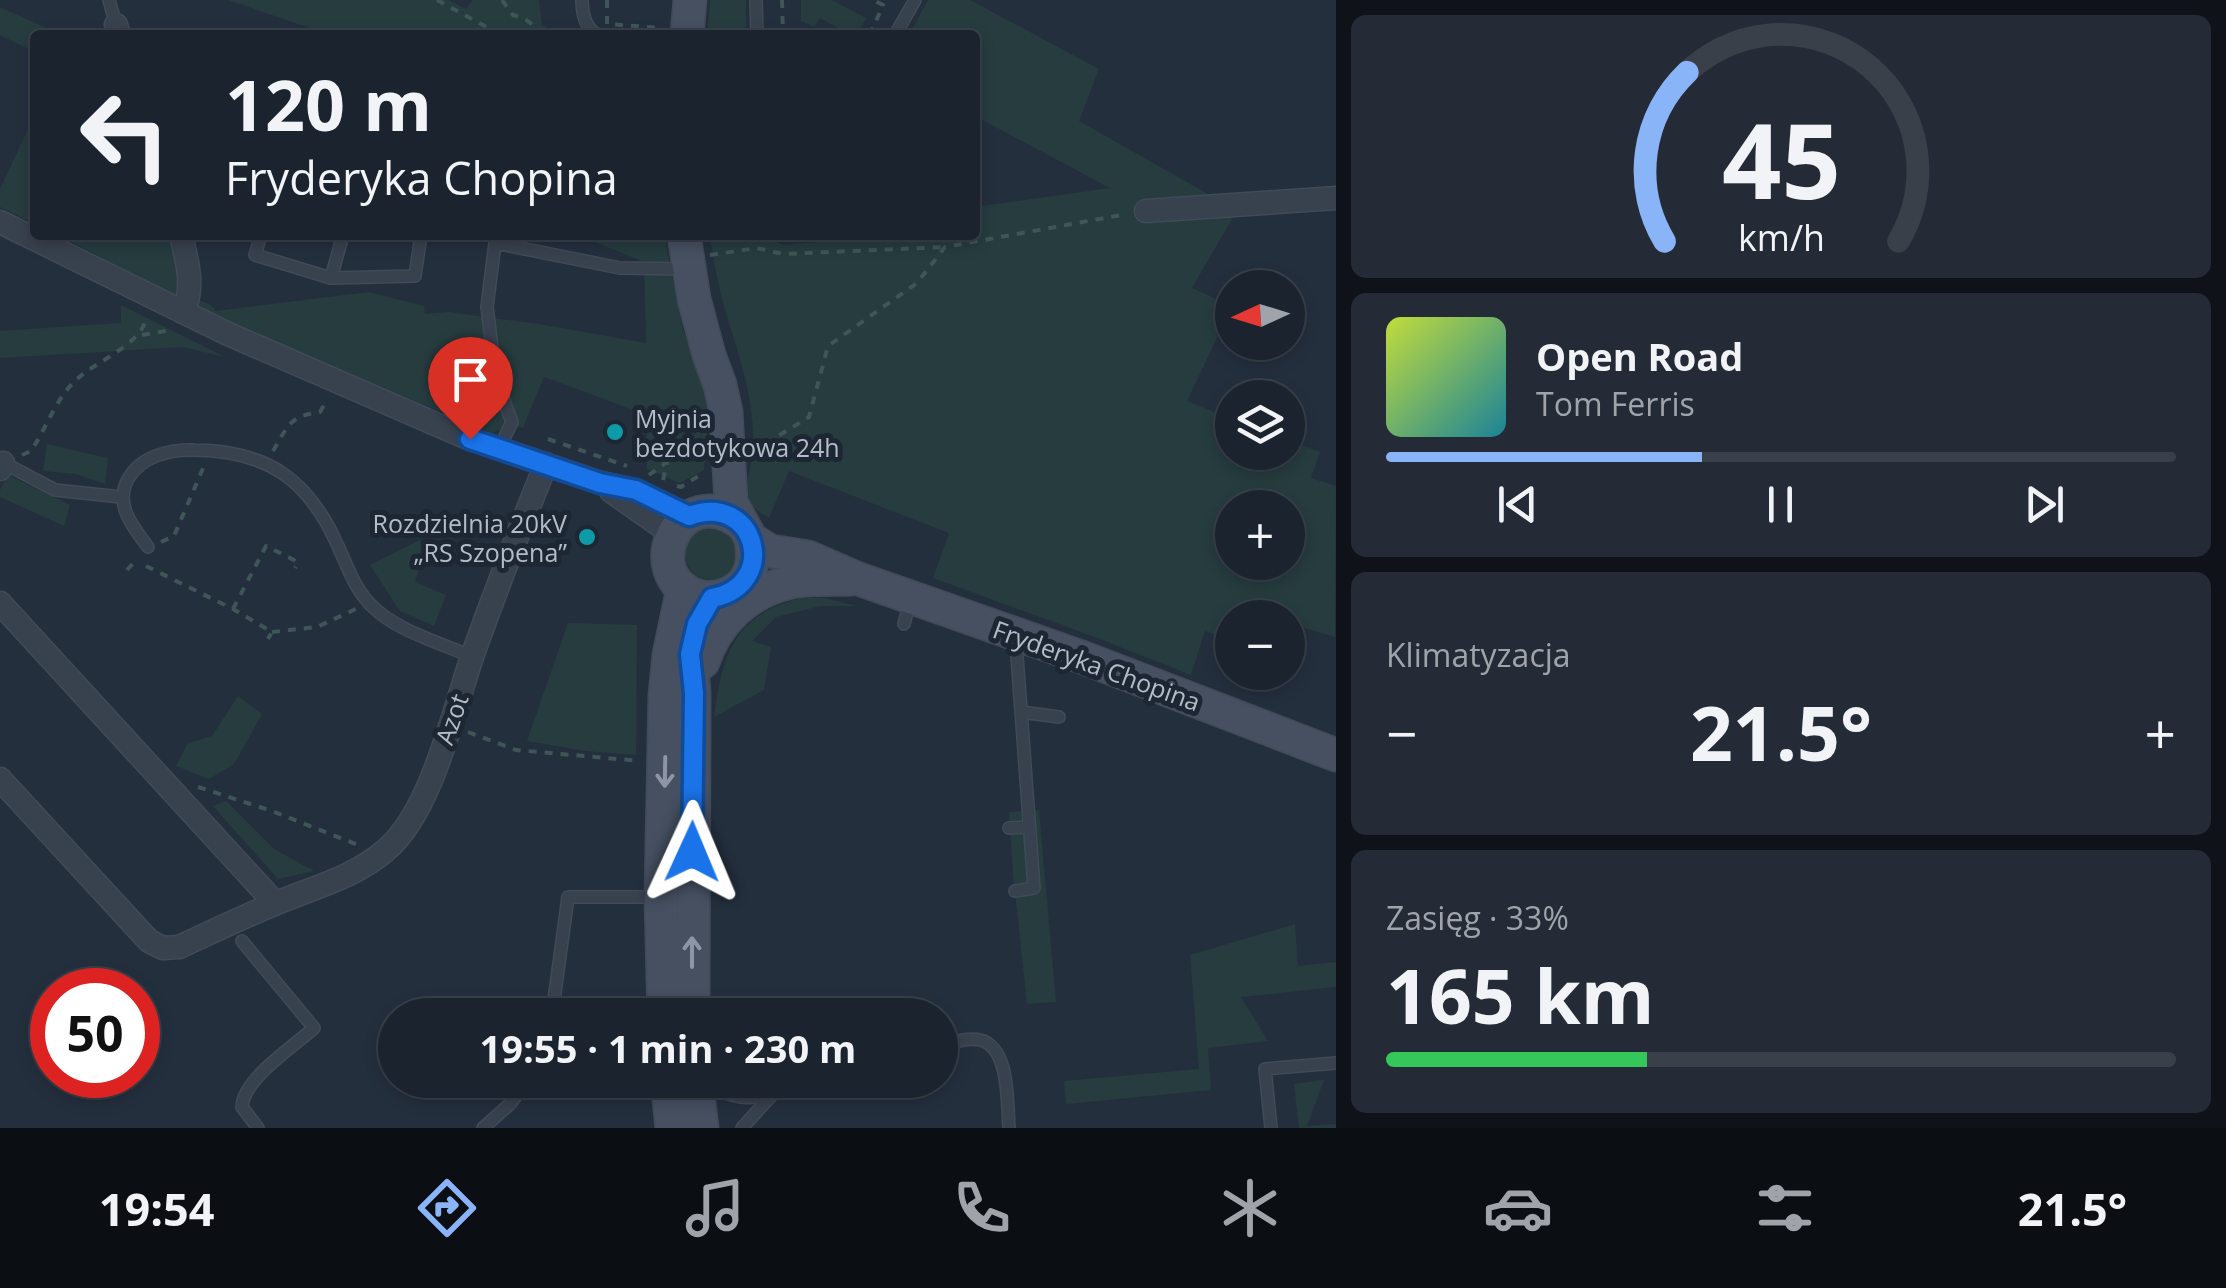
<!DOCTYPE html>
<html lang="pl">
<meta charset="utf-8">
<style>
:root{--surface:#1b232e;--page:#242b36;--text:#f1f3f6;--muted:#a0a4aa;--line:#39404a;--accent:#8ab4f8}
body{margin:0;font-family:"Open Sans",sans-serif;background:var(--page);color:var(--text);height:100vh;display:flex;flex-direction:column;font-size:38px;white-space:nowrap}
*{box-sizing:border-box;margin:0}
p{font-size:32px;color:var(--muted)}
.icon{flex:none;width:55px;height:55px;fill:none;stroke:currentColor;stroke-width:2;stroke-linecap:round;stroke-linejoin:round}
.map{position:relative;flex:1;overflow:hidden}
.sheet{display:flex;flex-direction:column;gap:15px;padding:15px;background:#0f1319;width:890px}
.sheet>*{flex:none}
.banner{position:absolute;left:30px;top:30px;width:950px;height:210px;border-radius:10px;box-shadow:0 5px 15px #0003,0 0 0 2px var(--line);background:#1b232e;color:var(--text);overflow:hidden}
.needle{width:65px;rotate:266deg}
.buttons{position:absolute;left:1215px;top:270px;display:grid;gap:20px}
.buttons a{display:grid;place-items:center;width:90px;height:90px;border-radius:50%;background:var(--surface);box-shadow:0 5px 15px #0003,0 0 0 2px var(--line);font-size:50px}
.speed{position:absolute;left:30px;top:968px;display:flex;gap:20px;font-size:50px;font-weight:700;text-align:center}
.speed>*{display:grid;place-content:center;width:130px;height:130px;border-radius:50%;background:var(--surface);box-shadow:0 5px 15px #0003,0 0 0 2px var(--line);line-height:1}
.speed .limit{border:15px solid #d22;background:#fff;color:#111}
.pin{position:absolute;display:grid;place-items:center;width:85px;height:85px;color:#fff;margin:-102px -42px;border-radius:50% 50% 50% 0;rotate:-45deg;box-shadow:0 0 10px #0007}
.pin .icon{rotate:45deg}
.me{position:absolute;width:110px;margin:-55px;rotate:1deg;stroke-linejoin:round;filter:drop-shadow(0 0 8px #0008)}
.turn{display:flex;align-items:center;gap:35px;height:210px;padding:0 30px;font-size:45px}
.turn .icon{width:130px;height:130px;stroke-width:2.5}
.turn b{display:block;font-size:70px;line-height:85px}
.big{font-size:75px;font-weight:700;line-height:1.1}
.sheet .widget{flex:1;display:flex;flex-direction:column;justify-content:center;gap:15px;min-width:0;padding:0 35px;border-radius:15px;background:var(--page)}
.sheet .dial{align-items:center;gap:0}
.dial svg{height:260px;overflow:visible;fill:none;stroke:var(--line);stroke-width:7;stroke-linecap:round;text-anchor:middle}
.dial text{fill:var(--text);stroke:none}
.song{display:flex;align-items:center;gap:30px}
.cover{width:120px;height:120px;border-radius:15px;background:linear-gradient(135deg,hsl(70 70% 55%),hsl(190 70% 35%))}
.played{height:10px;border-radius:5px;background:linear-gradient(90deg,var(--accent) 40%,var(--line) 40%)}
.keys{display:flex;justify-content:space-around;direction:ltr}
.heat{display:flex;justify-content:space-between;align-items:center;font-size:55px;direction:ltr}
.charge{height:15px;border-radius:8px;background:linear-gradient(90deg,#34c759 33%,var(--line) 0)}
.trip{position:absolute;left:378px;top:998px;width:580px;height:100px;border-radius:50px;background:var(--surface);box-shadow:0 5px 15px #0003,0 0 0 2px var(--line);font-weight:700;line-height:100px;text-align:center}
.tab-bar{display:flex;height:160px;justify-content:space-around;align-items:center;background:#0b0e12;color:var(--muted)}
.tab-bar .icon{width:70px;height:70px}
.tab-bar .selected{color:var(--accent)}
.tab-bar b{font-size:45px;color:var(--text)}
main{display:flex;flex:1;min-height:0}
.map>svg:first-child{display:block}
</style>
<main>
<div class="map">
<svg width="1336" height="1128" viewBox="0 0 1336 1128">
<rect width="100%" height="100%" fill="#242f3e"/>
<g fill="#263c3f" fill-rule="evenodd">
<path d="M228 0H449L466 9 473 0H539L542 24 557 35H330Z"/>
<path d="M710 0H746V26L741 35H707Z"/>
<path d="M801 0H832L866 18 857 35H851L820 18 814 27 801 21Z"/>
<path d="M928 0H970L1099 69 1079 121 1208 194 1233 217 1192 288 1232 306 1187 401 1232 419V452H1288V440L1320 452 1311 478 1336 486 1335 637 1299 626 1288 654V618H1232V641L1205 631 1191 675 1092 636 933 578 949 533 789 471 769 518C736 501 750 479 753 450 754 440 753 428 752 418 749 384 738 352 728 320 719 292 714 263 710 235H766L782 245 875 237 874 235H975V207L1110 188 975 116V35H909ZM1232 508H1288V562H1232Z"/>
<path d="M0 7 62 35H35V52L0 35Z"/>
<path d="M29 127 35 130V224L0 207V189Z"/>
<path d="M58 235H171L180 265 179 292 211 305 216 311 369 292 424 306 425 314 448 312 539 324 646 343 644 262 578 235H664L682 326 704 387 708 414 704 470 680 483 647 469V415L544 377 523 428 513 425 491 433 212 315Z"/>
<path d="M121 305 225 357 183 347 0 358V331L121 323Z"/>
<path d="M47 444 108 458 105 484 76 474 43 471Z"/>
<path d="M8 475 70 505 64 526 0 497V490Z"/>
<circle cx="711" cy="554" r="26"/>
<path d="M420 540 424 555 415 582 446 595 434 626 400 611 370 565Z"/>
<path d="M802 598H824L857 606H820L776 617 752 641 771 647 764 690 714 717C722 655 734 613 802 598Z"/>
<path d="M568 623 637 625 636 755 585 751 527 741Z"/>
<path d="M238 696 262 714 234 764 209 779 176 766 188 743 212 736Z"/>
<path d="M226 801 274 849 314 871 278 879 213 806Z"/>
<path d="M1039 810 1056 1002 1027 1004 1013 874 1009 812Z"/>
<path d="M1295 924 1298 966 1336 962V987L1241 997 1268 1041 1208 1048 1211 1090 1066 1104 1064 1081 1199 1069 1190 955Z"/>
<path d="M1324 1080 1307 1126 1336 1124V1128H1299L1294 1084Z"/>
</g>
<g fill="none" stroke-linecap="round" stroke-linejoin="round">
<g stroke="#414a57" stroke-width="14">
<g id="lane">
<path d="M109 0 116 25"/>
<path d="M582 0C582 14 585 28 598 35"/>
<path d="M756 0 757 35"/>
<path d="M895 35 915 0"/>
<path d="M261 235 255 255 331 278 415 276 421 235"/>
<path d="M331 278 343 235"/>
<path d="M499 449 512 422 496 380 487 307 495 243 620 268 685 269"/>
<path d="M0 461 55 490 121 497"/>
<path d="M148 547C133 527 114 505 128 479 141 456 170 449 195 450 267 451 308 479 337 544 347 565 354 588 371 605 396 631 439 642 472 657"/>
<path d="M904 624 910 602"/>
<path d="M1021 712 1059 717"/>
<path d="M1009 828 1029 827"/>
<path d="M1015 891 1034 888 1017 656 1022 638"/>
<path d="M242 941 314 1028C293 1047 243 1079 242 1107L258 1128"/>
<path d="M552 1015 568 897H660"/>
<path d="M940 1047C952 1043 967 1037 980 1040 1010 1047 1007 1103 1009 1128"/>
<path d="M709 1080C741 1114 780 1090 816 1080"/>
<path d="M483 1128 510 1104 528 1080"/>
<path d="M742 1128 771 1096"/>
<path d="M1271 1128 1265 1069 1336 1063"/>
</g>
</g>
<g stroke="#414a57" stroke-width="25">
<g id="street">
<path d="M116 25 119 35"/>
<path d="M1146 211 1336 198"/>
<path d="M0 222 226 333 470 439 601 483 636 491 689 516"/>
<path d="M181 235C187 260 195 288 183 312"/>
<path d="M0 469 3 463"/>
<path d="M611 491 672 534"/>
<path d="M0 603 275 903"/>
<path d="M0 779 149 941 163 948 179 947C212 932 244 916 277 903 315 887 355 877 386 850 431 812 453 713 472 657 495 592 520 528 546 464"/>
</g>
</g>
<g stroke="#414a57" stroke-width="35">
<g id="secondary">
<path d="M687 35 690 0"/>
<path d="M684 235 694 299 709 355 720 385 726 412 731 502 751 539 770 551 808 557 856 578 1084 658 1336 755"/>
<path d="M742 524C679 476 636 577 698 596 711 599 725 597 736 589 753 577 754 559 751 539"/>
<path d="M703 662C716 623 746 593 787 583 807 578 831 580 851 579"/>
<path d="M664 1015 661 897 665 695 669 655 683 588"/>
<path d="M693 1015 694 693C691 657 689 628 712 598"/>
<path d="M667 1080 672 1128"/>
<path d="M696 1080 702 1128"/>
</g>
</g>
<g stroke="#3f5557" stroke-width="4" stroke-dasharray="8 8" stroke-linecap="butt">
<path d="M437 0 501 35"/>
<path d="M502 0 513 15 525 19 546 35"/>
<path d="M607 0V24L661 28"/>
<path d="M782 0 783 35"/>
<path d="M870 35 883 5 873 0"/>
<path d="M975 187 980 189"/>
<path d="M710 255 757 248 783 254 945 247"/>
<path d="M142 335 172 330"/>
<path d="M548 439 627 466"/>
<path d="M273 451C288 426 289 416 320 412L327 400"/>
<path d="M752 452 809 417 828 346 917 283 945 247 1127 214"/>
<path d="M22 455 31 451C47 427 56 398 77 379 97 361 141 344 146 319"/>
<path d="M649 475 678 454 700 427"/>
<path d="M663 480 667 463"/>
<path d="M677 486 681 487 703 473"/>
<path d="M161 542 174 536 204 466"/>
<path d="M146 566 233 609 272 632 268 639"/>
<path d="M127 570 137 559"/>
<path d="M233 609 266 546 298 562 295 568"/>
<path d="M272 632 317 627 358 608"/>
<path d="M468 732 516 750 640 761"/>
<path d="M198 787 272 811 358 845"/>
</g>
<use href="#lane" stroke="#38414e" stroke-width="11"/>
<use href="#street" stroke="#38414e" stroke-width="22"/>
<use href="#secondary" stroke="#465061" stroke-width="32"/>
</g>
<defs><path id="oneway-shaft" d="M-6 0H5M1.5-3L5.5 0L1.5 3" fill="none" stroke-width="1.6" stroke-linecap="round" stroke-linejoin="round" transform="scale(2.5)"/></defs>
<g stroke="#8e96a5">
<use href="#oneway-shaft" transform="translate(665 772) rotate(91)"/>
<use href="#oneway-shaft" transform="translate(692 952) rotate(-90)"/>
</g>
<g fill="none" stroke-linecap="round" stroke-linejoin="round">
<g stroke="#114b97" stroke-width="25">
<path id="route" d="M470 439 600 483 636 490 689 516C756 491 781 585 712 598L697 624 690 654 694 693 692 852"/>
</g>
<use href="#route" stroke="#1a73e8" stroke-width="18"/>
</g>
<g fill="#0f9aa8" stroke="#1d2633" stroke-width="4">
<circle cx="615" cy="432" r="10"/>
<circle cx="587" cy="537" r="10"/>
</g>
<g text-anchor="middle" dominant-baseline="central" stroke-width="10" stroke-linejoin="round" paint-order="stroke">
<g font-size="25" fill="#b4bcc9" stroke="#1d2633" text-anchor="start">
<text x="635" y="418">Myjnia<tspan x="635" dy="29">bezdotykowa 24h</tspan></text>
<text x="567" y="523" text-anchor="end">Rozdzielnia 20kV<tspan x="567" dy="29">„RS Szopena”</tspan></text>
</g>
<g font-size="25" fill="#b4bcc9" stroke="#1d2633">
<text transform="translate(1097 665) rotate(20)">Fryderyka Chopina</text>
<text transform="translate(451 719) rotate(-71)">Azot</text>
</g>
</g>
</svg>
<div class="buttons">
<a><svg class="needle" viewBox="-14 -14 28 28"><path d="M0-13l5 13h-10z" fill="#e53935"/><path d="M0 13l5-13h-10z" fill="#a0a4aa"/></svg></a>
<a><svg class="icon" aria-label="layers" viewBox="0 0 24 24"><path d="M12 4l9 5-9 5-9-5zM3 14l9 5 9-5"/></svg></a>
<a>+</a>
<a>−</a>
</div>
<div class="speed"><div class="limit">50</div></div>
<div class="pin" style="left:470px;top:439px;background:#d93025"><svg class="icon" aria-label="arrive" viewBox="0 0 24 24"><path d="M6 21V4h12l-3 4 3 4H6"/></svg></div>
<svg class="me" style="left:692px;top:852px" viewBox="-20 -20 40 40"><path d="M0-17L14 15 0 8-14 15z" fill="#1a73e8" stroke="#fff" stroke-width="4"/></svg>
<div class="trip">19:55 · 1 min · 230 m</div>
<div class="banner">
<div class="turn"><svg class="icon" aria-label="left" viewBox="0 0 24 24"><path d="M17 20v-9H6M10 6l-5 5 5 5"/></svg><div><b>120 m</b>Fryderyka Chopina</div></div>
</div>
</div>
<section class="sheet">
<div class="widget dial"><svg viewBox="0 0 100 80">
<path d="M14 69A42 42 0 1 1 86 69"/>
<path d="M14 69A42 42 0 0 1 21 17" stroke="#8ab4f8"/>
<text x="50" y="56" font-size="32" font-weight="700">45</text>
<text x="50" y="72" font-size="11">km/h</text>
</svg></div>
<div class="widget">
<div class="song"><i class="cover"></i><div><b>Open Road</b><p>Tom Ferris</p></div></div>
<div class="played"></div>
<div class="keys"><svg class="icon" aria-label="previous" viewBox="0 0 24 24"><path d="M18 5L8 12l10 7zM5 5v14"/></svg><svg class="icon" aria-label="pause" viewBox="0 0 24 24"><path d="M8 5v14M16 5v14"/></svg><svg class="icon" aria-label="next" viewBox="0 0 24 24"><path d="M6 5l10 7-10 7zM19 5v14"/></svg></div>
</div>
<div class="widget"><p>Klimatyzacja</p>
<div class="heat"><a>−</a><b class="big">21.5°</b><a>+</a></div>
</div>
<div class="widget"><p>Zasięg · 33%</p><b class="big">165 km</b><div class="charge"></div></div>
</section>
</main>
<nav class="tab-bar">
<b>19:54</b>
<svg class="icon selected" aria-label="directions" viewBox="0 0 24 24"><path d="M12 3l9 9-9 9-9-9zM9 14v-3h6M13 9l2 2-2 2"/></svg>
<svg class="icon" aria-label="music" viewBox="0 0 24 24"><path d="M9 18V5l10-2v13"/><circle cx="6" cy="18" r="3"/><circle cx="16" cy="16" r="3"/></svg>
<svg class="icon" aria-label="phone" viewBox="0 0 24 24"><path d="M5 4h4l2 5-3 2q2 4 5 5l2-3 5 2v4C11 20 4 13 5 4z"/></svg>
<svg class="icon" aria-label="climate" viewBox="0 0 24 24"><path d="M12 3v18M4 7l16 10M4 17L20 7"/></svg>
<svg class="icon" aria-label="car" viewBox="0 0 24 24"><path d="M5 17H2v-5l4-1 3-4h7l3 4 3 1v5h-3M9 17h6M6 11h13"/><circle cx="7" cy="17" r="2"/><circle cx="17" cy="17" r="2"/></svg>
<svg class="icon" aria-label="filters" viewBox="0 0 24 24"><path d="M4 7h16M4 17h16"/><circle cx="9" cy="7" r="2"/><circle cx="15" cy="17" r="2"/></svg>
<b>21.5°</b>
</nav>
